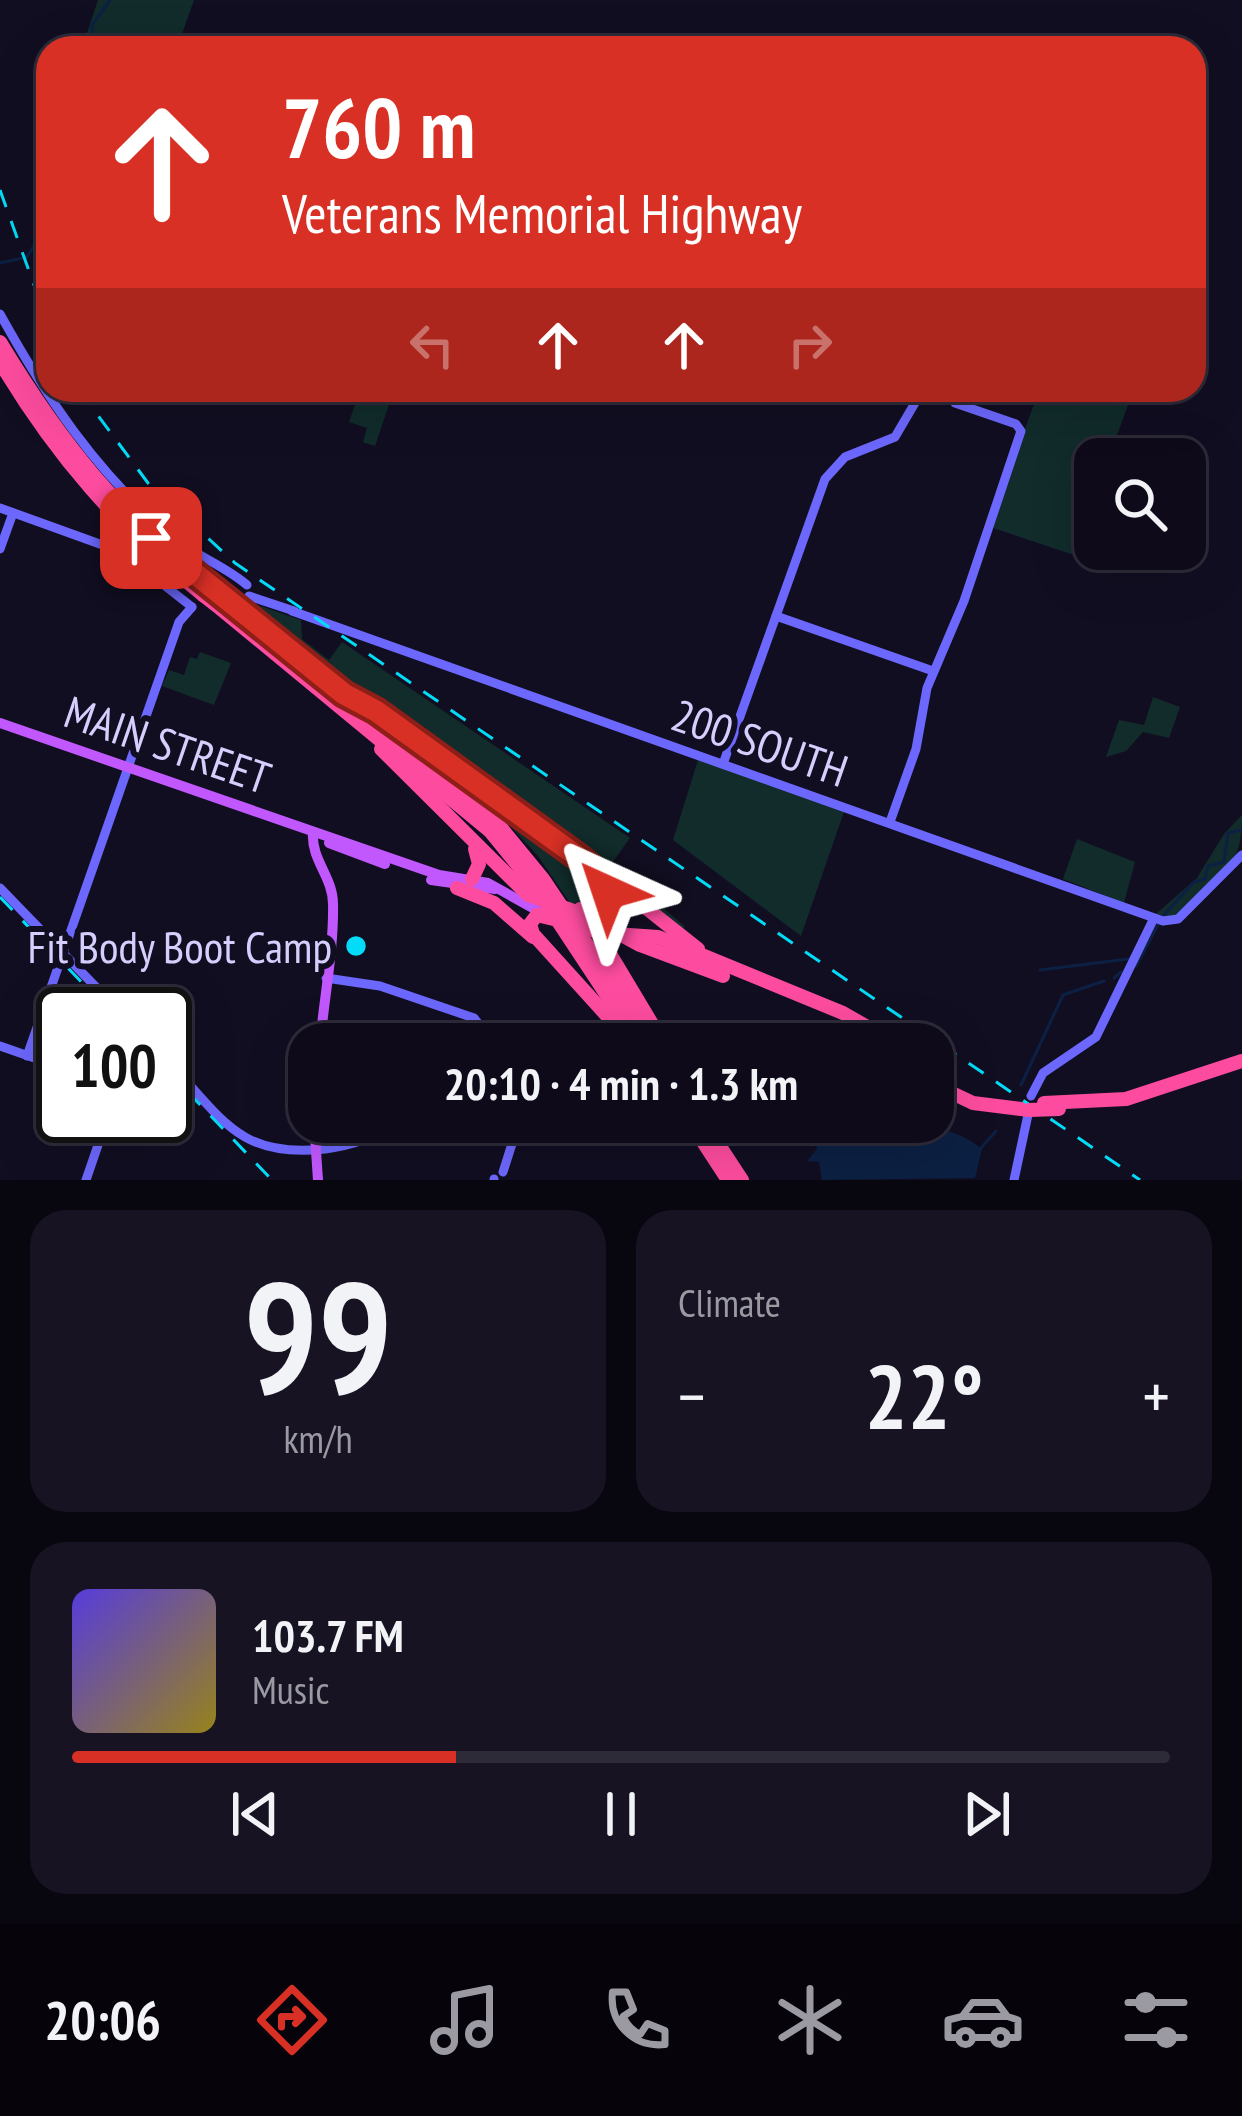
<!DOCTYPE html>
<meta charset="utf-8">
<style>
:root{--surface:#0e0a1a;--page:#171323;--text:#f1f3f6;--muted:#9b9aa2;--line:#2e2b39;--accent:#d93025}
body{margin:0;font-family:"PT Sans Narrow",sans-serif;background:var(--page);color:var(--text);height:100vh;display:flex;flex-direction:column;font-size:45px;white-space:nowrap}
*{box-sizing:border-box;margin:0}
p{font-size:39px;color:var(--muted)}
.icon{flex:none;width:66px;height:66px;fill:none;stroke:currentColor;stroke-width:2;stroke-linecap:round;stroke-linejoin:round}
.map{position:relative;height:1180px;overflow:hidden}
.drawer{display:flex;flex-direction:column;gap:30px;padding:30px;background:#08060e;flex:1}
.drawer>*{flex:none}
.hud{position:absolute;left:36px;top:36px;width:1170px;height:366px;border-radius:36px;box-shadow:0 12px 48px #0002,0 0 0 3px var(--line);background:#d93025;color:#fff;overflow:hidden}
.tools{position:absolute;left:1074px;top:438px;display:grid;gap:24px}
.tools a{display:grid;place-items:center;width:132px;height:132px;border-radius:24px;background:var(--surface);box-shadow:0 12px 48px #0002,0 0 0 3px var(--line);font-size:60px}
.speed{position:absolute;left:36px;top:987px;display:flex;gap:24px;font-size:60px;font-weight:700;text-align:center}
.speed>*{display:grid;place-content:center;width:156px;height:156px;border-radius:50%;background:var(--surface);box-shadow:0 12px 48px #0002,0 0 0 3px var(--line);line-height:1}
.speed .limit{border:6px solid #111;border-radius:18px;background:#fff;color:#111}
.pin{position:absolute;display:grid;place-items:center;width:102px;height:102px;color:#fff;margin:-51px;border-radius:24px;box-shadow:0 6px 18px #0006}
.me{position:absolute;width:132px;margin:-66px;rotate:318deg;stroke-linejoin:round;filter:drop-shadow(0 0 9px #0008)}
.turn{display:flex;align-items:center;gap:42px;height:252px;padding:0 48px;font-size:54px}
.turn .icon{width:156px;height:156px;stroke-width:2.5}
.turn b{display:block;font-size:84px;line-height:102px}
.lanes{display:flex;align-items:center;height:114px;padding:0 48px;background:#0003;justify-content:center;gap:60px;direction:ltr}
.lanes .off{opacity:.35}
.big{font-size:90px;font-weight:800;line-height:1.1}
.drawer .card{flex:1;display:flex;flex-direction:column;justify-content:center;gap:18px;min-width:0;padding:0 42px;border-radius:36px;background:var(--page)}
.drawer .dial{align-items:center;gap:0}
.dial b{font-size:156px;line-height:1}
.song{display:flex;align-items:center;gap:36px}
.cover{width:144px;height:144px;border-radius:18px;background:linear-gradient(135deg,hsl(250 70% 55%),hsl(50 70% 35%))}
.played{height:12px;border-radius:6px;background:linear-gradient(90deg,var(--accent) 35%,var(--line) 35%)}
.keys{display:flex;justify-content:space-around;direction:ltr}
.heat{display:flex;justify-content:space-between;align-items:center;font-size:66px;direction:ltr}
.drawer .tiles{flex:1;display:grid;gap:30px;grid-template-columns:1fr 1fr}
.card:last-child{grid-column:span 2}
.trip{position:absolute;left:288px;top:1023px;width:666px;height:120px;border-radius:36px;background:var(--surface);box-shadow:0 12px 48px #0002,0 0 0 3px var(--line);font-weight:800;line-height:120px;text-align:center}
.tab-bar{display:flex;height:192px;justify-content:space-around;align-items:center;background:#06040a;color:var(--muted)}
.tab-bar .icon{width:84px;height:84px}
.tab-bar .selected{color:var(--accent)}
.tab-bar b{font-size:54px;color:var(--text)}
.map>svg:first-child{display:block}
</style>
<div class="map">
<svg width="1242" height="1180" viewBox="0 0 1242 1180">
<rect width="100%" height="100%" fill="#120e22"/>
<g fill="#112c2b">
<path d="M98 0H194L177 48H82Z"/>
<path d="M360 390H394L375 446 363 442 367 428 349 422Z"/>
<path d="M1039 390 1133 392 1108 459H1095V497L1074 555 990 527Z"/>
<path d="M243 600 301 620 302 639 329 660 342 642 630 838 612 863 684 926V933L517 804 429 748Z"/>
<path d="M200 652 231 663 214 705 162 686 169 670 184 675 190 657 197 659Z"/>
<path d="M1153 697 1180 707 1169 738 1143 732 1126 751 1106 757 1119 720 1144 725Z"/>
<path d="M698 760 845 809 801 936 673 840Z"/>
<path d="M482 796 602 879 603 903H570L538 856Z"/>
<path d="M1242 815C1242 876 1215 883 1171 919L1156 914 1197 878 1224 834Z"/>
<path d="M1077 839 1135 862 1124 903 1063 879Z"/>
</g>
<path fill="#0c2043" d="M836 1122C884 1122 944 1117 982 1149L975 1178 822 1180 819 1162 807 1161 817 1149 813 1136Z"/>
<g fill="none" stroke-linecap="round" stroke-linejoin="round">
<g stroke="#0c2043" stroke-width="3">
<path d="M93 48 92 25 110 0"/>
<path d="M0 263 27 257 48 222"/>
<path d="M1162 917 1194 882 1205 879 1208 866 1224 862 1228 833 1242 830"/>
<path d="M1136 966 1159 923"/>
<path d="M1040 970 1128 959"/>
<path d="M1114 978 1121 972"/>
<path d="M1021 1085 1063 995 1104 981"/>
<path d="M981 1148 996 1131"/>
</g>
<g stroke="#6d68fd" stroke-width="9">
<path d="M0 314C46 397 96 472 169 534 193 555 224 565 247 585"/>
<path d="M910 390 918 397 925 390"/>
<path d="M0 508 122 552 192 607"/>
<path d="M0 549 13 513"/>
<path d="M249 596 294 611"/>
<path d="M292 611 1163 921 1178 919 1242 855"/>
<path d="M776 616 933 671"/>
<path d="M723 764 825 479 845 457 895 437 919 396"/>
<path d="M890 822 916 749 927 688 964 601 1021 431 1016 424 955 403"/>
<path d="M0 888 122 1014"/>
<path d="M326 978 380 986 474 1018 482 1028 480 1044"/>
<path d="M0 1046 63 1068"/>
<path d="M27 1056 179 622 192 607"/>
<path d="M165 1058C221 1116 237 1159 325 1149 352 1145 371 1140 393 1122"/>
<path d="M1031 1096 1043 1073 1096 1037 1154 918"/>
<path d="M503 1172 519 1122"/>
<path d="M494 1179V1180"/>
<path d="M86 1180 108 1116"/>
<path d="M1014 1180 1029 1110"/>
</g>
<g stroke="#c158fd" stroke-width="10">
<path d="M0 723 439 875 488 883 538 911"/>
<path d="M313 833C311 860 333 877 333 904 334 948 324 999 320 1044"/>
<path d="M329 843 385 864"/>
<path d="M431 880 495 889"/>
<path d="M314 1122 318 1180"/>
</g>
<g stroke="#fd4c9f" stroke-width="14">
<path d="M0 342C66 451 117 511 216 592"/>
<path d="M0 362C56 456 118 527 203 595"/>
<path d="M234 606 498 824 543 879 654 1044"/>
<path d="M221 609 490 831 534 885 639 1044"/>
<path d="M422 746 602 876 607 887 604 901 593 910 580 909"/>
<path d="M381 749 528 895"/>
<path d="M602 873 698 949"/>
<path d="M472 879 479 864 475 849"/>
<path d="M457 888 494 903 533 937"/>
<path d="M583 914 640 945 723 976"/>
<path d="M537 915 530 924 533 934 619 1029"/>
<path d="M574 924 601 933 658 937 843 1013 897 1044"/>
<path d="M597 932 664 1044"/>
<path d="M933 1084 973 1103 1029 1110"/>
<path d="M1044 1103 1126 1099 1242 1061"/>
<path d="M690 1122 728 1180"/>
<path d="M704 1122 742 1180"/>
</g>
<g stroke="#03dcf7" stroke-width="3" stroke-dasharray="18 15" stroke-linecap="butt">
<path d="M0 190 48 324"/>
<path d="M79 390 148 483 235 563 1140 1180"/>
<path d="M0 897 112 1014"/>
<path d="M165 1068 272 1180"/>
</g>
<g stroke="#fd4c9f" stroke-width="14">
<path d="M216 592 234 606"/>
<path d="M203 595 221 609"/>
<path d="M528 895 583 914"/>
<path d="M537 915 574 924"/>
<path d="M1029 1110 1059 1109"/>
</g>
</g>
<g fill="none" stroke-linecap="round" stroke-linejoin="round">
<g stroke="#8d1f18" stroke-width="30">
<path id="route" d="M151 538 344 694 376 711 581 859 603 878 608 892"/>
</g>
<use href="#route" stroke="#d93025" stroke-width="21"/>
</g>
<circle fill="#03dcf7" stroke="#120e22" stroke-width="4.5" cx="356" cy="946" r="12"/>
<g text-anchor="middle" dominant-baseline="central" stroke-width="12" stroke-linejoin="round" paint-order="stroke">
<g font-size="45" fill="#d5cffe" stroke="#120e22">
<text transform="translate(760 742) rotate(19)">200 SOUTH</text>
<text transform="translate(168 744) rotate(19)">MAIN STREET</text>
</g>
<g font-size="45" fill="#d5cffe" stroke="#120e22" text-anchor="end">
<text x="332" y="946">Fit Body Boot Camp</text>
</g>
</g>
</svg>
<div class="tools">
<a><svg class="icon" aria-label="search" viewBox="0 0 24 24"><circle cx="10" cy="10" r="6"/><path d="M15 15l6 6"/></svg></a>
</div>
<div class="speed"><div class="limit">100</div></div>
<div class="pin" style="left:151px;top:538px;background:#d93025"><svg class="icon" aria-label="arrive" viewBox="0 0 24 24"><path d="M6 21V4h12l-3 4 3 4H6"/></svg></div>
<svg class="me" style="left:608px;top:892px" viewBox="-20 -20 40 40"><path d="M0-17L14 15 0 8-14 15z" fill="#d93025" stroke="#fff" stroke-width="4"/></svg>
<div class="trip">20:10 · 4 min · 1.3 km</div>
<div class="hud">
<div class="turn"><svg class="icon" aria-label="ahead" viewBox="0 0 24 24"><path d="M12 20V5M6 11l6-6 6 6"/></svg><div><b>760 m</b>Veterans Memorial Highway</div></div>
<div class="lanes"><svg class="icon off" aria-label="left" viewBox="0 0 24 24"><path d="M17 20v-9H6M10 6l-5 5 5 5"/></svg><svg class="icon" aria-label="ahead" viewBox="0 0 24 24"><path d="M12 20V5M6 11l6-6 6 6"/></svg><svg class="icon" aria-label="ahead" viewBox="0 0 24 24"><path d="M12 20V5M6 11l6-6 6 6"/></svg><svg class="icon off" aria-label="right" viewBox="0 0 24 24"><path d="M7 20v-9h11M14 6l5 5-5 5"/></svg></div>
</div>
</div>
<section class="drawer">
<div class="tiles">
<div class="card dial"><b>99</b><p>km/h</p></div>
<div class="card"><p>Climate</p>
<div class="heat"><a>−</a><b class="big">22°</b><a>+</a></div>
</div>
<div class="card">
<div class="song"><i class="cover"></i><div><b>103.7 FM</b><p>Music</p></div></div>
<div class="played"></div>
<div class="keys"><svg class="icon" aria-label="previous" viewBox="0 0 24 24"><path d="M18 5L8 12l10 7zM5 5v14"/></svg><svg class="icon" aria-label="pause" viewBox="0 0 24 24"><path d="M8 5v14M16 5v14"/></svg><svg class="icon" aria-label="next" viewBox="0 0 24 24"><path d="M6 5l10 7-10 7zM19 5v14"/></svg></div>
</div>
</div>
</section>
<nav class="tab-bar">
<b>20:06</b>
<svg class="icon selected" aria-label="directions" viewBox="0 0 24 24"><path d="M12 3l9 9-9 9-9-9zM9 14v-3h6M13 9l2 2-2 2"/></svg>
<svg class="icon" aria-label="music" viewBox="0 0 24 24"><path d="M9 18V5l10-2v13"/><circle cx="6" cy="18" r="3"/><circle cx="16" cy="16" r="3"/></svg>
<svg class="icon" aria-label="phone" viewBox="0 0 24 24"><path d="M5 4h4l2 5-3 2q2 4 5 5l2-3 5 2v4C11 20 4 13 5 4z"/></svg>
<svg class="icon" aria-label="climate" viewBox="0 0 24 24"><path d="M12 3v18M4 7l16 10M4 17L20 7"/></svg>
<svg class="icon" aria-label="car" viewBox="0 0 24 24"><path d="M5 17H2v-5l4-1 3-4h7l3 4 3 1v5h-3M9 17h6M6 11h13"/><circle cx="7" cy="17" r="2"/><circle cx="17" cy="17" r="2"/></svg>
<svg class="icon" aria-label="filters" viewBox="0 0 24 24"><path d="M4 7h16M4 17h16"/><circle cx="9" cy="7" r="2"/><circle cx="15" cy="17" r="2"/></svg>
</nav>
